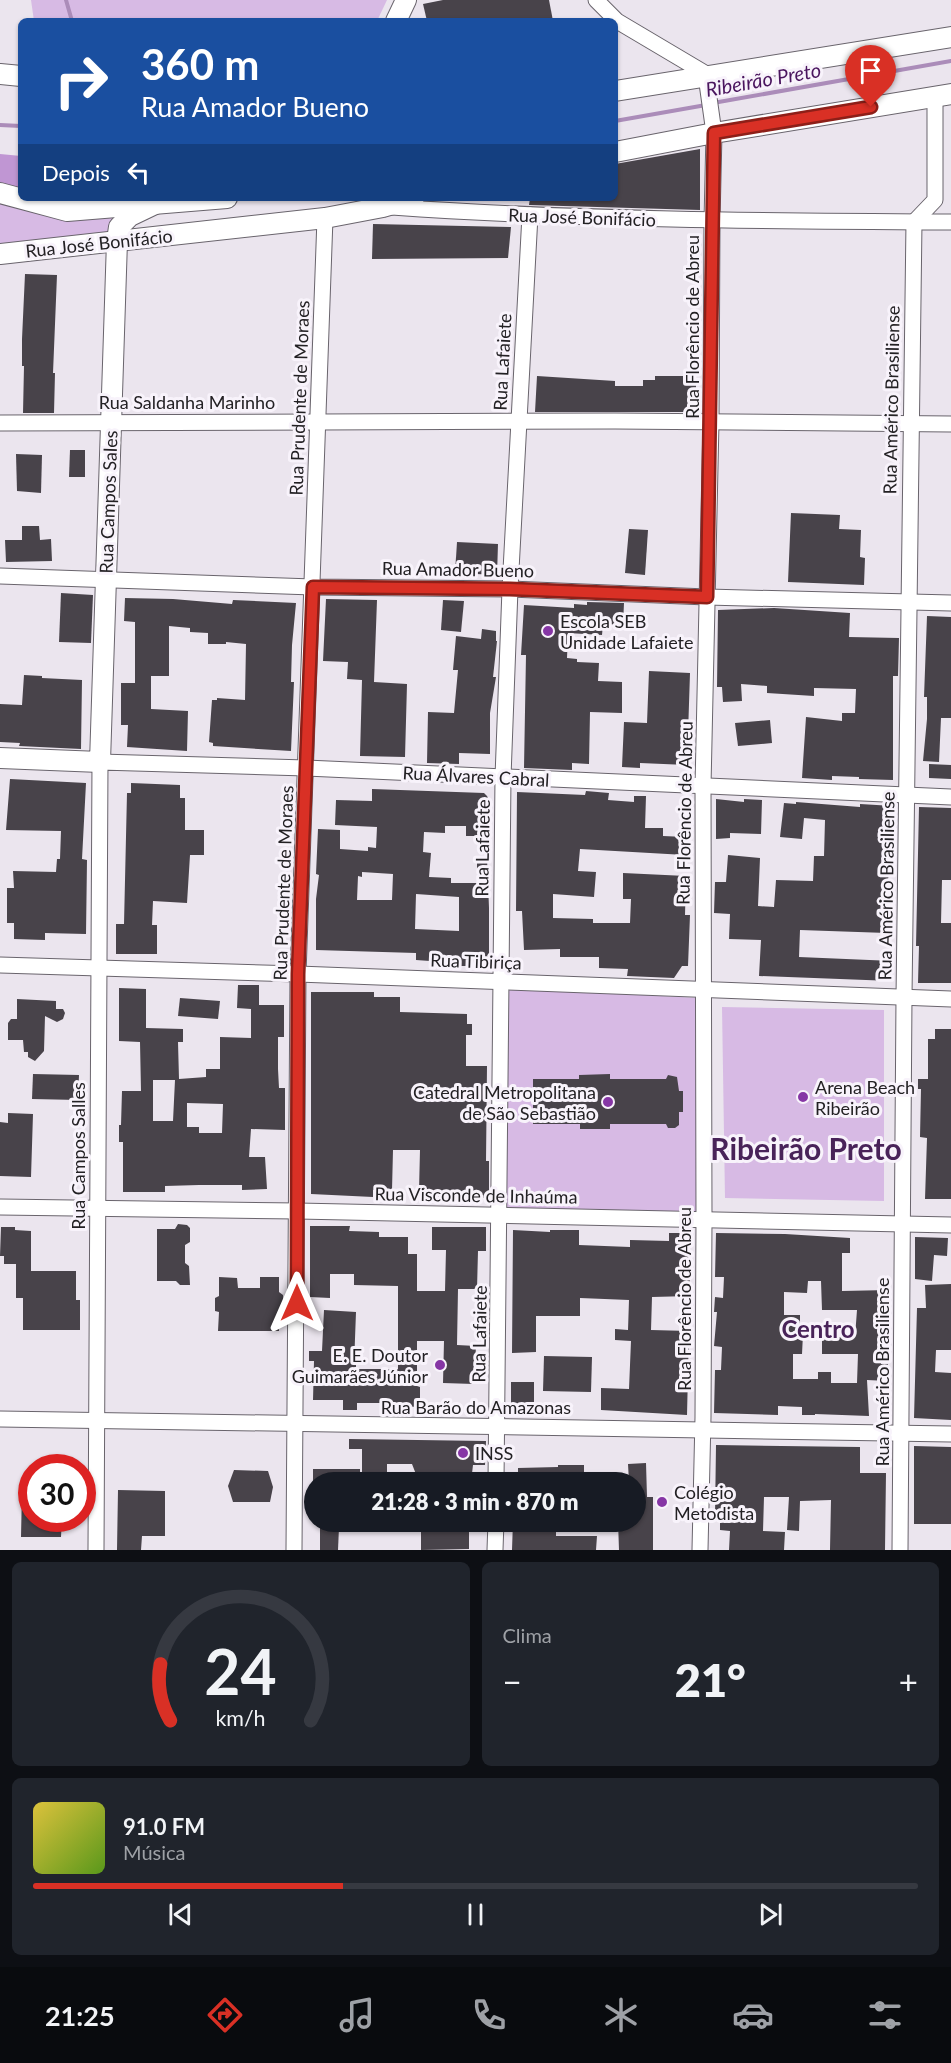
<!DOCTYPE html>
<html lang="pt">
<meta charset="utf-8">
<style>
:root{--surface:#171b24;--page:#20242c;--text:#f1f3f6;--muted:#9ea1a6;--line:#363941;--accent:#d93025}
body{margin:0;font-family:Lato,sans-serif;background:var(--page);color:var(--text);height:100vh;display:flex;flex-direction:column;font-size:22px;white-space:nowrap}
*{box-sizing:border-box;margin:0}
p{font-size:20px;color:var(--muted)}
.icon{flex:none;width:33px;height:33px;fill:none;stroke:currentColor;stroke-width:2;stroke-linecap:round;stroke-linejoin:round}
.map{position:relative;height:1550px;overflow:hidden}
.sheet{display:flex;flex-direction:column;gap:12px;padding:12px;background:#0d0f14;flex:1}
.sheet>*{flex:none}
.banner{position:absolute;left:18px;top:18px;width:600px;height:183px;border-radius:9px;box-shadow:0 2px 4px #0004;background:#1a4fa0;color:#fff;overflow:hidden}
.speed{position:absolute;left:18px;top:1454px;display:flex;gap:12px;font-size:30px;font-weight:700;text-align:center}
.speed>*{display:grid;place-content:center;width:78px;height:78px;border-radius:50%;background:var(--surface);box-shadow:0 2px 4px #0004;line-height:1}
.speed .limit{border:9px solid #d22;background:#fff;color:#111}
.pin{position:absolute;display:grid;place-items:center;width:51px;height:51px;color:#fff;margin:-62px -26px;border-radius:50% 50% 50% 0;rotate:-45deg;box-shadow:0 0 6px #0007}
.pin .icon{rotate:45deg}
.me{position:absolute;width:66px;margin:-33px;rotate:0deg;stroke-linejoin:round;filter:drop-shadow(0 0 4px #0008)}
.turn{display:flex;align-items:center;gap:21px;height:126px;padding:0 24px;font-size:27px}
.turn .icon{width:78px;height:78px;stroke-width:2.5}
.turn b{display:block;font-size:42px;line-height:51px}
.then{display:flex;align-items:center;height:57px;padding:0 24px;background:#0003;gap:12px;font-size:22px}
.big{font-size:45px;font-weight:800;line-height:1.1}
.sheet .tile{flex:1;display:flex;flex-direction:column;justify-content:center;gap:9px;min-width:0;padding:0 21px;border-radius:9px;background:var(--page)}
.sheet .dial{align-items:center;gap:0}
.dial svg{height:156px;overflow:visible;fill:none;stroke:var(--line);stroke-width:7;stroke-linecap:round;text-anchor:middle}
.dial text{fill:var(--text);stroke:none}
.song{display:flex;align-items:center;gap:18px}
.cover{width:72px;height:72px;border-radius:9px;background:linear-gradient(135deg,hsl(50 70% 55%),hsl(90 70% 35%))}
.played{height:6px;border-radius:3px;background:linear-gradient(90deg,var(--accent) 35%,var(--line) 35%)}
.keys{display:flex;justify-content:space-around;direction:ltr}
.heat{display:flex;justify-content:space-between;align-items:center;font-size:33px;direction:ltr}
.sheet .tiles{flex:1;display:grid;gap:12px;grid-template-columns:1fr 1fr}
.tile:last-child{grid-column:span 2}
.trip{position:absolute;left:304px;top:1472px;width:342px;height:60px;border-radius:30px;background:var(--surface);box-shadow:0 2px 4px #0004;font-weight:800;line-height:60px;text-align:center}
.tabs{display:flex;height:96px;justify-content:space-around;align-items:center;background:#090b0e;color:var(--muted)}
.tabs .icon{width:42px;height:42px}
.tabs .active{color:var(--accent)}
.tabs b{font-size:27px;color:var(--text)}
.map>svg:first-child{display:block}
</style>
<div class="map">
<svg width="951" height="1550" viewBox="0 0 951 1550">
<rect width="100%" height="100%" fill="#ebe5ee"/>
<g fill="#d7bae4">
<path d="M31 0H387L377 21H34Z"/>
<path d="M0 202 114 216 110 232 0 246Z"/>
<path d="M517 988 697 998 698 1213 507 1209 506 999 507 993 511 989Z"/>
<path d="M722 1007 884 1010V1201L725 1198Z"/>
</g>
<path fill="#c096d3" d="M0 154 21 156V192L0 186Z"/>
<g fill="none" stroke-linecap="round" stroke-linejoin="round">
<g stroke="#ab8cb9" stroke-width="4">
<path d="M66 0 72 21"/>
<path d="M713 103 951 61"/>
<path d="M615 121 706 105"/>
<path d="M0 125 21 126"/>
</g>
</g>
<g fill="#48434a" fill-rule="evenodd">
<path d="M443 0H549L553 21H427L423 4Z"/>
<path d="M700 149V210L529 205 530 198H615V164Z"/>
<path d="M373 224 511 227 508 258 372 259Z"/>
<path d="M25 274 57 275 53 373H55L54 413H23L24 366H22V339Z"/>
<path d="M537 376 615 381V386H643V380H655V376H696V412H535Z"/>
<path d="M70 450H85V477H69Z"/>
<path d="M16 454 42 455 41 493 17 491Z"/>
<path d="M791 513 840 515 839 529 861 530 860 557 865 558 864 585 788 582Z"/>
<path d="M22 526H39L40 540 51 539 52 561 6 562 5 540H22Z"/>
<path d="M629 529 648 530 645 575 625 573Z"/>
<path d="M457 542 498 544 497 575 455 573Z"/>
<path d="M61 593 93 595 91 643 59 642Z"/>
<path d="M125 598 173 599 232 604 233 600 296 603 292 645 291 682H294L291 751 213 746V743L209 742 212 700H217V698L245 700 246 644 226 642V644H208V633L190 632V628L169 626V676H151V709L188 711 187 751 127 747 128 725H121V683H135V622L124 621Z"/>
<path d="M326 599 377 600 374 682 407 684 405 757 360 756 362 680 347 679 348 662 323 661Z"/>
<path d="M443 600 464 601 461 632 441 630Z"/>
<path d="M587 602 624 603 623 625 603 624 602 635 568 633 567 658 577 659V662L599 663 598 681 622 682V713L590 712 589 764 572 763V770L524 768 526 655H521L524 605 574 608V604L587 605Z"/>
<path d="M774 608 850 613 849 637 899 638 898 676H893V780L859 779V777L832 776V780L802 778 806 717 842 721V713H855L856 689 814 688V696L767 693V686L741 684 742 701 723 702 722 687H717L718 610Z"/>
<path d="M927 616 951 617V718H941L939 762 923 761 927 719V697H924Z"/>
<path d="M482 629 496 631V641H497L493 677H496L490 713V754L459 753V764L427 763 428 712 454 713 458 670H453L456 636 481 639Z"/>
<path d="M649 671 690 673 687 765 640 763V768L622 767 624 722 647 723Z"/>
<path d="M24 675 42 676V678L82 680 81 749 19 746 20 743 0 742V704L22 705Z"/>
<path d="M770 720 772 743 738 746 735 723Z"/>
<path d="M929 764 951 765V779L929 778Z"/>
<path d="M10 779 86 783 82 859 87 860 86 934 45 933V940L14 939V923H7V888H14L13 871 56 872 57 859H60L61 831 6 830Z"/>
<path d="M131 783 180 785V798H185V830H204V855H190L187 903 153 901 152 925H157V954H116V924H124L127 793H131Z"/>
<path d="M372 789 484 793 487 796 489 800V836H466V826H445V833L424 832 423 852 431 853 429 877 451 878V883H477V858H487L489 908V966H458V963L416 960V953L316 950V899L319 875 316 874 318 829 340 830V849L368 851V847L376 848 377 827 335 825 336 800 372 801ZM362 872 393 874 392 900H357L358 876 362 877ZM416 894 459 897V931L415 929Z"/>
<path d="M586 791 609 793 608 800 634 802V796H646L645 828H663V836L685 837V855L580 849 578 871 596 872 594 897 553 894V918L593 919V923H630L631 899H623V873L686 876 685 915H690L688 966H682L674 978 627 976 628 969 599 968V957H560V949L524 950 522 911H516L517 792 585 795Z"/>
<path d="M716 799 744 802V799L762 800 761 834 730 833V838L716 839Z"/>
<path d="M796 802 860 807V804L893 806 891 851H889L887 933 800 930 799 957 893 961 892 981 759 976 761 940 729 939 730 914 714 913 715 882H726L728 855 760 858 758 906 774 907 776 880 813 881 814 856H824L825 820 804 818 802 839 780 837 784 803 796 804Z"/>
<path d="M919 807 951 808V880H942L941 923H951V983H918L919 946H916Z"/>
<path d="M238 985H259V1005H284V1037H278V1069L279 1088H285V1130L251 1129 249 1157H265L267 1189 242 1190V1185H199L165 1186V1192H123V1142H119V1125H121L122 1091H141L140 1042 119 1041V988L146 989V1028L183 1029V1042H178L179 1079 206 1077V1069H220V1037L251 1038V1009L237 1008ZM153 1080H175L173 1121H153ZM187 1103 223 1104 222 1133H199V1127H187Z"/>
<path d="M311 992H374V997H400V1012L467 1014V1024H472V1035H466V1066H487L486 1161H489V1198L433 1197V1191H419L420 1150H393L392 1190H373V1197L311 1194Z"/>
<path d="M180 998 220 1001 218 1019 178 1016Z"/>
<path d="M17 999 56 1001V1009H63L65 1013 63 1019 57 1022 45 1016 44 1051 35 1061 28 1057V1052H24L23 1040H8V1023L11 1019H17Z"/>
<path d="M935 1029H951V1199H925L927 1138 920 1137 921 1089H918V1079H928V1039H935Z"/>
<path d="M33 1074 79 1075 78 1100 32 1099Z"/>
<path d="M610 1074V1079H666L668 1075 677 1077 679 1091H683V1112H679V1125L675 1128H668L666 1124H610V1129H580V1124H533V1079H579V1075Z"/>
<path d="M8 1113 33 1114 31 1177 0 1176V1122L8 1123Z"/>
<path d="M178 1224 187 1225 190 1228V1242L185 1245V1263L189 1266 190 1285H180L176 1281H157V1229H175Z"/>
<path d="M310 1226H350L349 1231 379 1232V1237H408V1254H417V1291H445L446 1250H432V1227H486V1251H478L477 1289H458L457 1345 476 1346 474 1384 443 1383 444 1341H417V1386L420 1387V1407L394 1406V1403H357V1410H343V1400H313L314 1361H309V1351H322L324 1310 356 1312 354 1365H356V1369H398V1286L354 1285V1274H330V1298L310 1297Z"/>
<path d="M1 1227H15V1230L31 1231V1271H76V1300H80V1330H23V1298H16V1264H4V1256H0Z"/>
<path d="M513 1230 550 1232V1230H579V1245L630 1247V1240L669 1241V1233H689L690 1296 652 1297 651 1330 689 1331 687 1415 601 1410V1388L629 1389 631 1341 615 1340V1329L628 1330 629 1300 580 1298V1316H536V1352L512 1353Z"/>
<path d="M716 1233 785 1234 850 1238V1253H842V1291L889 1290 890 1311H885L884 1329H881V1364H888V1381L867 1380 869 1416 815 1414V1415H802V1407L778 1406V1415L714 1413 715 1370H721L722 1347 714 1346 717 1312H714L715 1297 723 1298 724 1277H715ZM808 1281H821L822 1310H857L855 1337H822V1354H858L857 1383H831V1372H818V1379H793V1354H802L803 1334 800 1333V1315H784V1292L807 1293Z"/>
<path d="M915 1237 948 1238 947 1256 934 1255 932 1281 915 1279Z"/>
<path d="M219 1277 237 1278 238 1288H260V1277H279V1292L283 1295 284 1313 279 1315V1331H218L219 1312 215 1311V1298L219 1296Z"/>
<path d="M951 1284V1350H936L935 1372 951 1373V1420L914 1418 917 1308H926L925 1285Z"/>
<path d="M544 1356 592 1357 591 1392 543 1391Z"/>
<rect x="511" y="1382" width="23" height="29"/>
<path d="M349 1439 486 1441 485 1465H473L471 1482H419L412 1464H387V1476H362V1449H349Z"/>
<path d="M716 1445 860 1447V1473H886L885 1550H830L831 1500 800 1501 799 1531 787 1530 789 1497H764L763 1531 785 1532 784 1550H729L730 1531 720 1530V1516H715Z"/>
<path d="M914 1446 951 1447V1524H914Z"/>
<path d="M646 1463 647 1497H653V1550H619L618 1521H636V1482H629L628 1464Z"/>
<path d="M558 1465H584V1480L518 1482V1468L558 1467Z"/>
<rect x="313" y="1469" width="47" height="13"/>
<path d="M234 1470 268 1471 273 1487 270 1502H233L228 1486Z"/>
<path d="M118 1490 165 1491V1536H142L141 1550H117Z"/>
<path d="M22 1491H32V1518H62L61 1537H21Z"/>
<path d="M421 1521H469V1549L421 1550Z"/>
<path d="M513 1521H556V1536H597L596 1550H512Z"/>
<path d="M320 1526 339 1527 338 1550H320Z"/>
</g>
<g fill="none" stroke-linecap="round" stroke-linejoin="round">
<g stroke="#69646c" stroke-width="17">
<g id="minor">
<path d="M596 0 617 21 703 72 706 76 714 133 712 221 711 422 703 786 704 1219 703 1417 700 1550"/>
<path d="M392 207C578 220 764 221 951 222"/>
<path d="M914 222 935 200V97"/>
<path d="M0 423 615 421 951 424"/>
<path d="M0 576 313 587 510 589 707 597 951 603"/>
<path d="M0 965 298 974 951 999"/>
<path d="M0 1207 298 1211 951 1225"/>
<path d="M0 1419C317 1426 634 1426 951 1434"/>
<path d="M496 1482 503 777 510 589 530 215"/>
<path d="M96 1550 100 762 306 768 951 797"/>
<path d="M294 1550 298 974 325 218"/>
<path d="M495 1550 496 1521"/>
<path d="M900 1550 904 997 914 222"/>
</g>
</g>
<g stroke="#69646c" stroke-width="22">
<g id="major">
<path d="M396 21 406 0"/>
<path d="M0 74 21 76"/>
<path d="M615 91 951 37"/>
<path d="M615 152 714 133 951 94"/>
<path d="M0 193 67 211 227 198"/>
<path d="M0 254 325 218 383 207 414 198"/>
<path d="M0 758 100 762 117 241 119 227 130 216 155 204"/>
</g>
</g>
<use href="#minor" stroke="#fff" stroke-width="15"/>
<use href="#major" stroke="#fff" stroke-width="20"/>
</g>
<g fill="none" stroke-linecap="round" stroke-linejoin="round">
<g stroke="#8d1f18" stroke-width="15">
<path id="route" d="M297 1303 298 974 313 587 510 589 707 597 714 133 871 107"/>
</g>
<use href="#route" stroke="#d93025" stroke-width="10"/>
</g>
<g fill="#8636a5" stroke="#f8f3fb" stroke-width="2">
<circle cx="548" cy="631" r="6"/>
<circle cx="803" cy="1097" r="6"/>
<circle cx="608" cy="1102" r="6"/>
<circle cx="440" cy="1365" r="6"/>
<circle cx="463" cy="1453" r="6"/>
<circle cx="662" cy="1502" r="6"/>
</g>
<g text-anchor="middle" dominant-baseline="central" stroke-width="6" stroke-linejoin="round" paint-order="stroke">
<g font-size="18" fill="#232124" stroke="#f8f3fb">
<text transform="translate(582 217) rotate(2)">Rua José Bonifácio</text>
<text transform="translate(99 243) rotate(-6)">Rua José Bonifácio</text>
<text transform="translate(692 327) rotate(-90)">Rua Florêncio de Abreu</text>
<text transform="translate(502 362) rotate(-87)">Rua Lafaiete</text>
<text transform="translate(299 398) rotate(-88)">Rua Prudente de Moraes</text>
<text transform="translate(891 400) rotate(-89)">Rua Américo Brasiliense</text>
<text x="187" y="402">Rua Saldanha Marinho</text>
<text transform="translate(108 502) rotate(-88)">Rua Campos Sales</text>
<text transform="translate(458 569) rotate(1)">Rua Amador Bueno</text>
<text transform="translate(476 776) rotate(3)">Rua Álvares Cabral</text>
<text transform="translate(684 813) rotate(-89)">Rua Florêncio de Abreu</text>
<text transform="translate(482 848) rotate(-89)">Rua Lafaiete</text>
<text transform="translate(283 883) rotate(-88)">Rua Prudente de Moraes</text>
<text transform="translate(886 886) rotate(-89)">Rua Américo Brasiliense</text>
<text transform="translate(476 961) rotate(2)">Rua Tibiriça</text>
<text transform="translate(78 1156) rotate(-90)">Rua Campos Salles</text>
<text transform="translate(476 1195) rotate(1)">Rua Visconde de Inhaúma</text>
<text transform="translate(684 1299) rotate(-90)">Rua Florêncio de Abreu</text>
<text transform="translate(479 1334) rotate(-89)">Rua Lafaiete</text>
<text transform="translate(882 1372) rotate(-90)">Rua Américo Brasiliense</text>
<text x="476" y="1407">Rua Barão do Amazonas</text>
</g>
<g font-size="18" fill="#232124" stroke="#f8f3fb" text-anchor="start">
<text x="560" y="621">Escola SEB<tspan x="560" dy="21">Unidade Lafaiete</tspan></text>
<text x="815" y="1087">Arena Beach<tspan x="815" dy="21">Ribeirão</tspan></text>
<text x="596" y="1092" text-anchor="end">Catedral Metropolitana<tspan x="596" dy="21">de São Sebastião</tspan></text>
<text x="428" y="1355" text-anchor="end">E. E. Doutor<tspan x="428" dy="21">Guimarães Júnior</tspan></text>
<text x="475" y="1453">INSS</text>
<text x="674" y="1492">Colégio<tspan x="674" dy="21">Metodista</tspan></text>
</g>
<g font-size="20" font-style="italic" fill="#4a155e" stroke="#f8f3fb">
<text transform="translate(763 79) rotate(-10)">Ribeirão Preto</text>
</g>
<g font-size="24" font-weight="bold" fill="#492359" stroke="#f8f3fb">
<text x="818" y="1328">Centro</text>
</g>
<g font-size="30" font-weight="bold" fill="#492359" stroke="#f8f3fb">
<text x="806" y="1148">Ribeirão Preto</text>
</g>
</g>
</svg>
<div class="speed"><div class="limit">30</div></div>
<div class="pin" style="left:871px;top:107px;background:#d93025"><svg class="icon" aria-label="arrive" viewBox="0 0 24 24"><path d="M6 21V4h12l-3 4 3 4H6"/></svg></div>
<svg class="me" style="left:297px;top:1303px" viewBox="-20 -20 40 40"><path d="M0-17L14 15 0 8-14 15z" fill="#d93025" stroke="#fff" stroke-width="4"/></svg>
<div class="trip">21:28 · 3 min · 870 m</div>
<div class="banner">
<div class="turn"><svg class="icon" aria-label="right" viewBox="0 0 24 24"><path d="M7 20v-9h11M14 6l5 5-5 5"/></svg><div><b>360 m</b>Rua Amador Bueno</div></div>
<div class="then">Depois<svg class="icon" aria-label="left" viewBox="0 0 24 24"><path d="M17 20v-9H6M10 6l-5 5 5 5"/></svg></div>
</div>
</div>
<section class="sheet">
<div class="tiles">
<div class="tile dial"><svg viewBox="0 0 100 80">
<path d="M14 69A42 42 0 1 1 86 69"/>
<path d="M14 69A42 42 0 0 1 9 40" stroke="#d93025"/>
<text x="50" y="56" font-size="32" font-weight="700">24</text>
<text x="50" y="72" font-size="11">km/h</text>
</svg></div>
<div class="tile"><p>Clima</p>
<div class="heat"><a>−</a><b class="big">21°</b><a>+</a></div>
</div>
<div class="tile">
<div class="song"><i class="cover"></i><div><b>91.0 FM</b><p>Música</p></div></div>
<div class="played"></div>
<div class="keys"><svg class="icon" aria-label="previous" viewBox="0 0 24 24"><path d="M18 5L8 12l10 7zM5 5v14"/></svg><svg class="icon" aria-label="pause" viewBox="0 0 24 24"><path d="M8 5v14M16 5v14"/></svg><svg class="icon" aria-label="next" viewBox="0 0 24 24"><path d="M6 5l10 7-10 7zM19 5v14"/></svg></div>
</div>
</div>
</section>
<nav class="tabs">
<b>21:25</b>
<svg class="icon active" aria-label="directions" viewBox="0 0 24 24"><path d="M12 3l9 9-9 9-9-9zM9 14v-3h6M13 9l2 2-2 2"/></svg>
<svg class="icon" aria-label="music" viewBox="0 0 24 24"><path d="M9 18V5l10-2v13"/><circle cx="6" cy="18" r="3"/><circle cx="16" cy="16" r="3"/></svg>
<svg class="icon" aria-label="phone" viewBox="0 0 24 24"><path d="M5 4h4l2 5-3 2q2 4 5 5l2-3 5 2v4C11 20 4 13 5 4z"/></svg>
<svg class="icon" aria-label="climate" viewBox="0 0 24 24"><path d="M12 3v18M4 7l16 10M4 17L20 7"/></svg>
<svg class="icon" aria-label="car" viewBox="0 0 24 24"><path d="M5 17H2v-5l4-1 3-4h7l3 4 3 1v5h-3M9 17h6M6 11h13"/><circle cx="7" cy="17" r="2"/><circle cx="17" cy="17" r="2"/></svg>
<svg class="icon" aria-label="filters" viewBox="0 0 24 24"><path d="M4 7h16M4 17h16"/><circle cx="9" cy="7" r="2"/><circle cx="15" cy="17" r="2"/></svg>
</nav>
